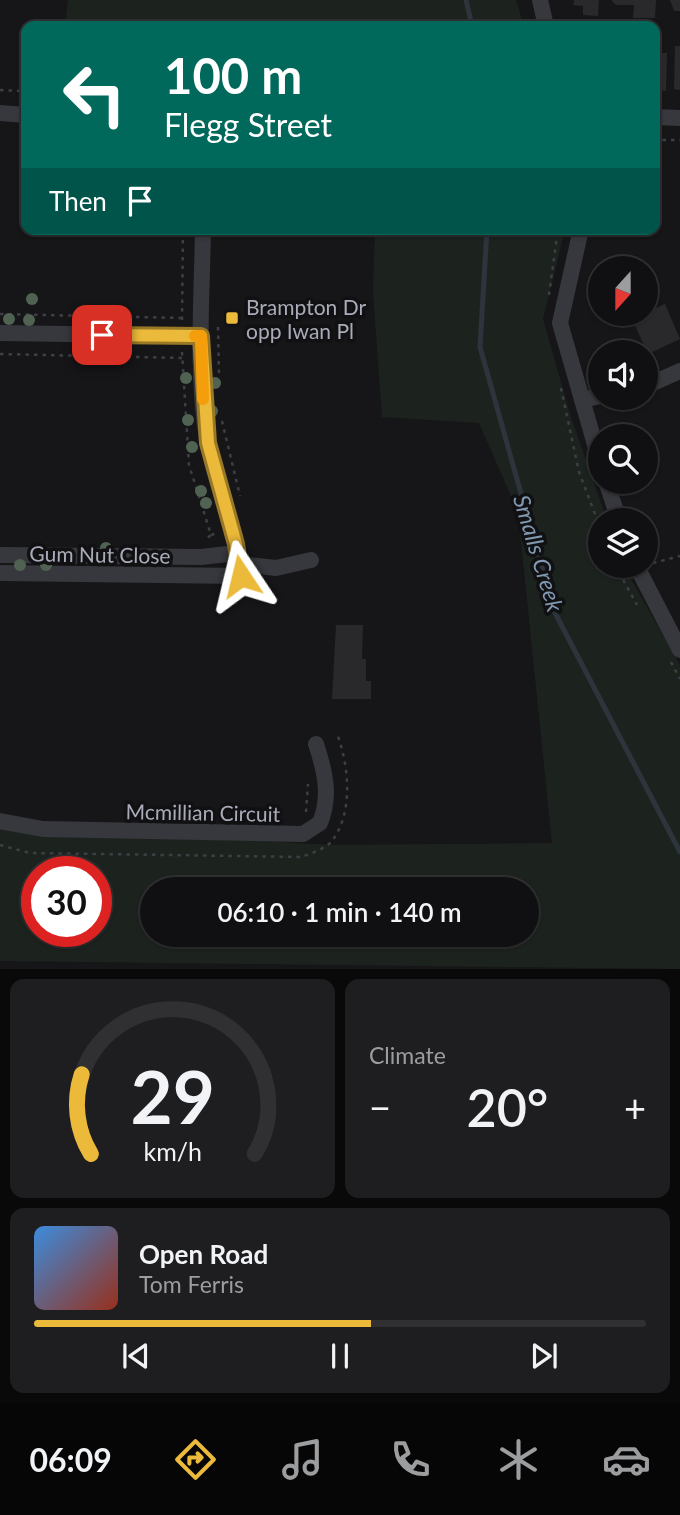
<!DOCTYPE html>
<meta charset="utf-8">
<style>
:root{--surface:#101012;--page:#1e1e20;--text:#f1f3f6;--muted:#9c9d9f;--line:#303032;--accent:#ecba3a}
body{margin:0;font-family:Lato,sans-serif;background:var(--page);color:var(--text);height:100vh;display:flex;flex-direction:column;font-size:26px;white-space:nowrap}
*{box-sizing:border-box;margin:0}
p{font-size:23px;color:var(--muted)}
.icon{flex:none;width:38px;height:38px;fill:none;stroke:currentColor;stroke-width:2;stroke-linecap:round;stroke-linejoin:round}
.map{position:relative;height:969px;overflow:hidden}
.drawer{display:flex;flex-direction:column;gap:10px;padding:10px;background:#09090a;flex:1}
.drawer>*{flex:none}
.guide{position:absolute;left:21px;top:21px;width:639px;height:214px;border-radius:14px;box-shadow:0 2px 5px #0004,0 0 0 2px var(--line);background:#00695c;color:#fff;overflow:hidden}
.needle{width:46px;rotate:201deg}
.tools{position:absolute;left:588px;top:256px;display:grid;gap:14px}
.tools a{display:grid;place-items:center;width:70px;height:70px;border-radius:50%;background:var(--surface);box-shadow:0 2px 5px #0004,0 0 0 2px var(--line);font-size:35px}
.speed{position:absolute;left:21px;top:856px;display:flex;gap:14px;font-size:35px;font-weight:700;text-align:center}
.speed>*{display:grid;place-content:center;width:91px;height:91px;border-radius:50%;background:var(--surface);box-shadow:0 2px 5px #0004,0 0 0 2px var(--line);line-height:1}
.speed .limit{border:10px solid #d22;background:#fff;color:#111}
.pin{position:absolute;display:grid;place-items:center;width:60px;height:60px;color:#fff;margin:-30px;border-radius:14px;box-shadow:0 4px 10px #0006}
.me{position:absolute;width:77px;margin:-38px;rotate:350deg;stroke-linejoin:round;filter:drop-shadow(0 0 5px #0008)}
.turn{display:flex;align-items:center;gap:24px;height:147px;padding:0 28px;font-size:32px}
.turn .icon{width:91px;height:91px;stroke-width:2.5}
.turn b{display:block;font-size:49px;line-height:60px}
.then{display:flex;align-items:center;height:66px;padding:0 28px;background:#0003;gap:14px;font-size:26px}
.big{font-size:52px;font-weight:600;line-height:1.1}
.drawer .card{flex:1;display:flex;flex-direction:column;justify-content:center;gap:10px;min-width:0;padding:0 24px;border-radius:14px;background:var(--page)}
.drawer .dial{align-items:center;gap:0}
.dial svg{height:182px;overflow:visible;fill:none;stroke:var(--line);stroke-width:7;stroke-linecap:round;text-anchor:middle}
.dial text{fill:var(--text);stroke:none}
.song{display:flex;align-items:center;gap:21px}
.cover{width:84px;height:84px;border-radius:10px;background:linear-gradient(135deg,hsl(210 70% 55%),hsl(10 70% 35%))}
.played{height:7px;border-radius:4px;background:linear-gradient(90deg,var(--accent) 55%,var(--line) 55%)}
.keys{display:flex;justify-content:space-around;direction:ltr}
.heat{display:flex;justify-content:space-between;align-items:center;font-size:38px;direction:ltr}
.drawer .tiles{flex:1;display:grid;gap:10px;grid-template-columns:1fr 1fr}
.card:last-child{grid-column:span 2}
.trip{position:absolute;left:140px;top:877px;width:399px;height:70px;border-radius:35px;background:var(--surface);box-shadow:0 2px 5px #0004,0 0 0 2px var(--line);font-weight:600;line-height:70px;text-align:center}
.tab-bar{display:flex;height:112px;justify-content:space-around;align-items:center;background:#060607;color:var(--muted)}
.tab-bar .icon{width:49px;height:49px}
.tab-bar .on{color:var(--accent)}
.tab-bar b{font-size:32px;color:var(--text)}
.map>svg:first-child{display:block}
</style>
<div class="map">
<svg width="680" height="969" viewBox="0 0 680 969">
<rect width="100%" height="100%" fill="#161618"/>
<g fill="#1c231e" fill-rule="evenodd">
<path d="M68 0H516L524 26H65Z"/>
<path d="M375 229H565L543 319 570 414 607 520H600V565H623L680 665V969L0 961V826L330 845 552 843 518 512 479 423 382 417 373 291ZM37 872H96V931H37ZM152 889H527V934H152Z"/>
</g>
<g fill="none" stroke-linecap="round" stroke-linejoin="round">
<g stroke="#2d343c" stroke-width="5">
<path d="M466 0 472 26"/>
<path d="M487 229 480 347 554 611 680 852"/>
</g>
</g>
<g fill="#29292c">
<path d="M574 0H599L598 16 583 15V6L573 5Z"/>
<path d="M611 0H656L655 18H633L634 5H616Z"/>
<path d="M670 0H680V11H674Z"/>
<path d="M675 46H680V90L674 89Z"/>
<path d="M654 53H667L666 91 654 90Z"/>
<path d="M665 304 680 339 648 354 632 319Z"/>
<path d="M336 625H363L362 659H366V681H371V699H332Z"/>
</g>
<g fill="none" stroke-linecap="round" stroke-linejoin="round">
<g stroke="#3d3f44" stroke-width="2.5" stroke-dasharray="3.5 5" stroke-linecap="butt">
<path d="M0 90 22 91"/>
<path d="M654 140H680"/>
<path d="M549 295 558 229"/>
<path d="M0 314 182 318"/>
<path d="M182 320 183 229"/>
<path d="M218 327 219 376"/>
<path d="M182 352 189 465 211 535 206 539"/>
<path d="M0 354 182 358"/>
<path d="M561 388 579 472 600 527"/>
<path d="M222 421 240 496"/>
<path d="M211 535 218 533"/>
<path d="M653 563 680 556"/>
<path d="M615 565 637 605"/>
<path d="M671 662 680 679"/>
<path d="M306 812 308 784"/>
<path d="M0 845 30 853 302 857C311 853 325 849 331 842 354 814 349 765 337 734"/>
</g>
<g stroke="#37383d" stroke-width="16">
<path d="M540 0 546 26"/>
<path d="M0 113 26 115"/>
<path d="M654 117 680 118"/>
<path d="M581 229 560 323 600 462"/>
<path d="M0 333 201 336"/>
<path d="M646 386 680 371"/>
<path d="M582 400 600 396"/>
<path d="M606 481 619 520"/>
<path d="M0 555 201 557 237 553"/>
<path d="M240 564 276 568 311 560"/>
<path d="M636 565 680 650"/>
<path d="M0 573 241 576C237 530 215 486 207 440 196 371 202 299 203 229"/>
<path d="M0 821 43 829 303 834 320 823C331 796 325 771 316 744"/>
</g>
</g>
<g fill="#506353">
<circle cx="32" cy="299" r="6"/>
<circle cx="9" cy="319" r="6"/>
<circle cx="29" cy="320" r="6"/>
<circle cx="84" cy="325" r="6"/>
<circle cx="186" cy="378" r="6"/>
<circle cx="215" cy="383" r="6"/>
<circle cx="212" cy="411" r="6"/>
<circle cx="188" cy="420" r="6"/>
<circle cx="192" cy="447" r="6"/>
<circle cx="201" cy="491" r="6"/>
<circle cx="206" cy="503" r="6"/>
<circle cx="106" cy="548" r="6"/>
<circle cx="20" cy="565" r="6"/>
<circle cx="46" cy="565" r="6"/>
</g>
<g fill="none" stroke-linecap="round" stroke-linejoin="round">
<g stroke="#997926" stroke-width="18">
<path id="route" d="M102 335 201 336 208 443 236 544 241 576"/>
</g>
<use href="#route" stroke="#ecba3a" stroke-width="12"/>
<path stroke="#f59e0b" stroke-width="12" d="M195 336H201L203 399"/>
</g>
<rect fill="#ecba3a" stroke="#111113" stroke-width="2.5" x="225" y="311" width="14" height="14" rx="3.5"/>
<g text-anchor="middle" dominant-baseline="central" stroke-width="7" stroke-linejoin="round" paint-order="stroke">
<g font-size="21" fill="#a9acb8" stroke="#111113" text-anchor="start">
<text x="246" y="306">Brampton Dr<tspan x="246" dy="24">opp Iwan Pl</tspan></text>
</g>
<g font-size="21" fill="#a9acb8" stroke="#111113">
<text transform="translate(100 554) rotate(1)">Gum Nut Close</text>
<text transform="translate(203 812) rotate(1)">Mcmillian Circuit</text>
</g>
<g font-size="23" font-style="italic" fill="#8198b1" stroke="#111113">
<text transform="translate(539 553) rotate(73)">Smalls Creek</text>
</g>
</g>
</svg>
<div class="tools">
<a><svg class="needle" viewBox="-14 -14 28 28"><path d="M0-13l5 13h-10z" fill="#e53935"/><path d="M0 13l5-13h-10z" fill="#9c9d9f"/></svg></a>
<a><svg class="icon" aria-label="sound" viewBox="0 0 24 24"><path d="M4 9h4l5-4v14l-5-4H4zM17 9q2 3 0 6"/></svg></a>
<a><svg class="icon" aria-label="search" viewBox="0 0 24 24"><circle cx="10" cy="10" r="6"/><path d="M15 15l6 6"/></svg></a>
<a><svg class="icon" aria-label="layers" viewBox="0 0 24 24"><path d="M12 4l9 5-9 5-9-5zM3 14l9 5 9-5"/></svg></a>
</div>
<div class="speed"><div class="limit">30</div></div>
<div class="pin" style="left:102px;top:335px;background:#d93025"><svg class="icon" aria-label="arrive" viewBox="0 0 24 24"><path d="M6 21V4h12l-3 4 3 4H6"/></svg></div>
<svg class="me" style="left:241px;top:576px" viewBox="-20 -20 40 40"><path d="M0-17L14 15 0 8-14 15z" fill="#ecba3a" stroke="#fff" stroke-width="4"/></svg>
<div class="trip">06:10 · 1 min · 140 m</div>
<div class="guide">
<div class="turn"><svg class="icon" aria-label="left" viewBox="0 0 24 24"><path d="M17 20v-9H6M10 6l-5 5 5 5"/></svg><div><b>100 m</b>Flegg Street</div></div>
<div class="then">Then<svg class="icon" aria-label="arrive" viewBox="0 0 24 24"><path d="M6 21V4h12l-3 4 3 4H6"/></svg></div>
</div>
</div>
<section class="drawer">
<div class="tiles">
<div class="card dial"><svg viewBox="0 0 100 80">
<path d="M14 69A42 42 0 1 1 86 69"/>
<path d="M14 69A42 42 0 0 1 10 34" stroke="#ecba3a"/>
<text x="50" y="56" font-size="32" font-weight="700">29</text>
<text x="50" y="72" font-size="11">km/h</text>
</svg></div>
<div class="card"><p>Climate</p>
<div class="heat"><a>−</a><b class="big">20°</b><a>+</a></div>
</div>
<div class="card">
<div class="song"><i class="cover"></i><div><b>Open Road</b><p>Tom Ferris</p></div></div>
<div class="played"></div>
<div class="keys"><svg class="icon" aria-label="previous" viewBox="0 0 24 24"><path d="M18 5L8 12l10 7zM5 5v14"/></svg><svg class="icon" aria-label="pause" viewBox="0 0 24 24"><path d="M8 5v14M16 5v14"/></svg><svg class="icon" aria-label="next" viewBox="0 0 24 24"><path d="M6 5l10 7-10 7zM19 5v14"/></svg></div>
</div>
</div>
</section>
<nav class="tab-bar">
<b>06:09</b>
<svg class="icon on" aria-label="directions" viewBox="0 0 24 24"><path d="M12 3l9 9-9 9-9-9zM9 14v-3h6M13 9l2 2-2 2"/></svg>
<svg class="icon" aria-label="music" viewBox="0 0 24 24"><path d="M9 18V5l10-2v13"/><circle cx="6" cy="18" r="3"/><circle cx="16" cy="16" r="3"/></svg>
<svg class="icon" aria-label="phone" viewBox="0 0 24 24"><path d="M5 4h4l2 5-3 2q2 4 5 5l2-3 5 2v4C11 20 4 13 5 4z"/></svg>
<svg class="icon" aria-label="climate" viewBox="0 0 24 24"><path d="M12 3v18M4 7l16 10M4 17L20 7"/></svg>
<svg class="icon" aria-label="car" viewBox="0 0 24 24"><path d="M5 17H2v-5l4-1 3-4h7l3 4 3 1v5h-3M9 17h6M6 11h13"/><circle cx="7" cy="17" r="2"/><circle cx="17" cy="17" r="2"/></svg>
</nav>
